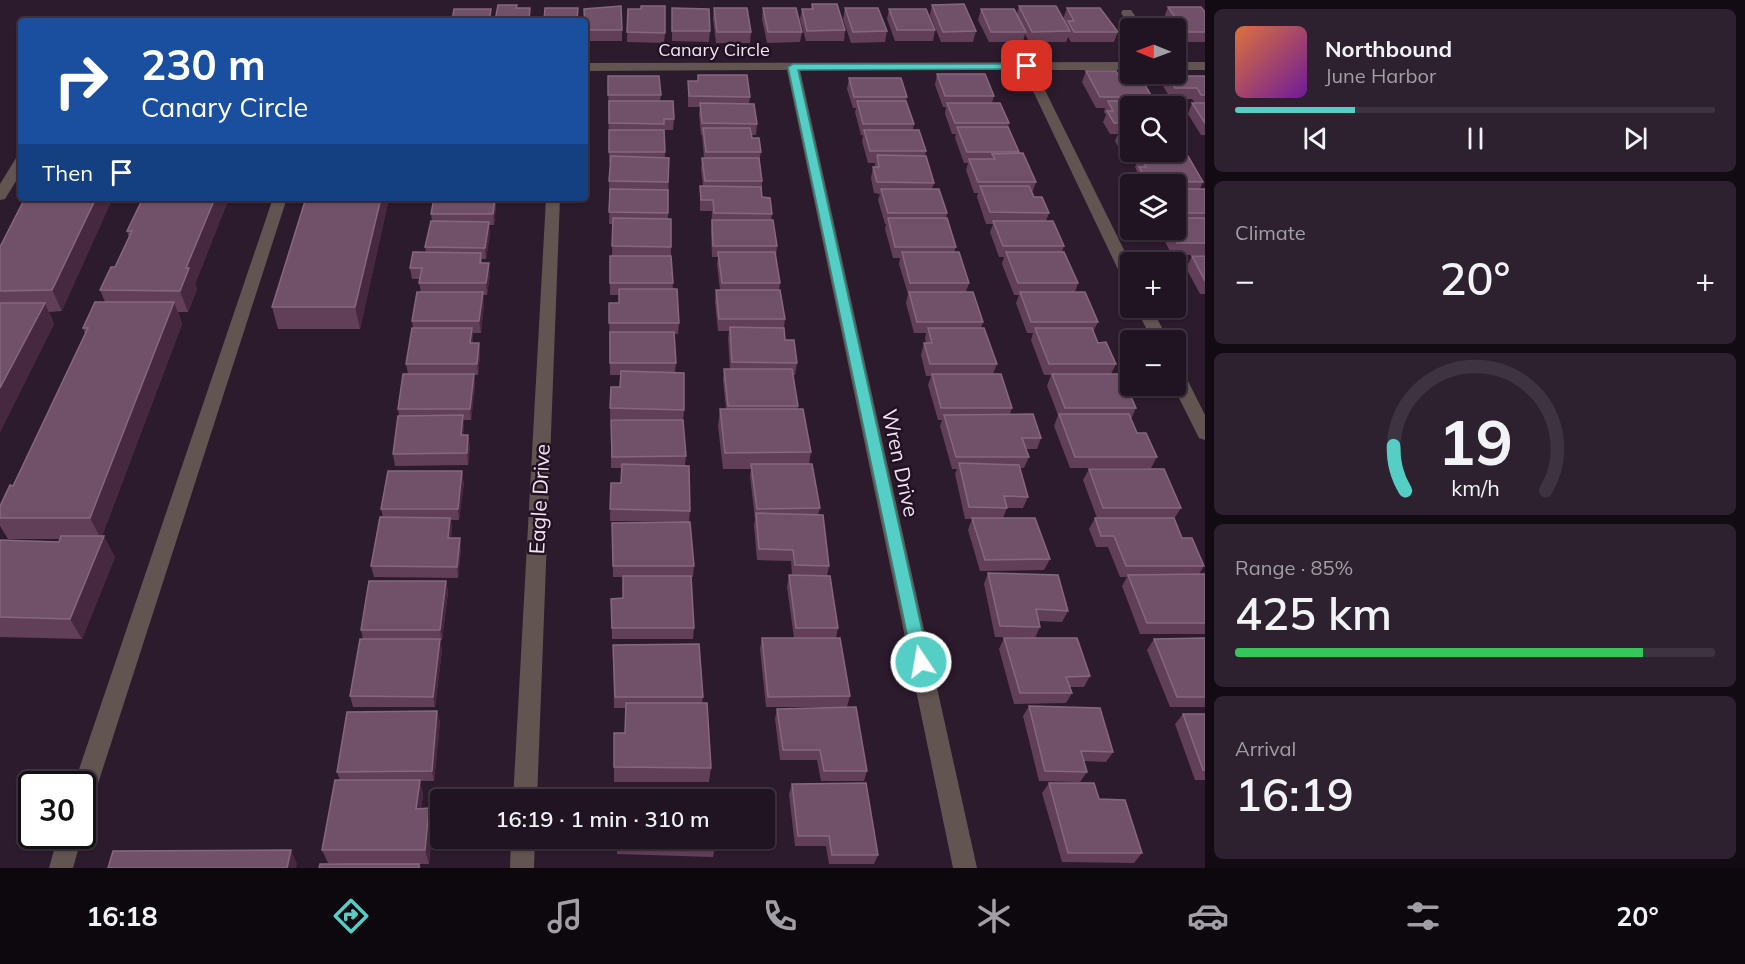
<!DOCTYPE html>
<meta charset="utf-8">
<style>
:root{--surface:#211422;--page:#2d212f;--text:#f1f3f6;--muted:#a29ea5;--line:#3e3340;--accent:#55cec5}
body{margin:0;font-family:Mulish,sans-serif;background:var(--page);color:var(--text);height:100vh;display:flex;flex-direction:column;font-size:22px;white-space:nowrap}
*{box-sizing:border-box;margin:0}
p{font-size:20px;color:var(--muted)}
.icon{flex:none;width:33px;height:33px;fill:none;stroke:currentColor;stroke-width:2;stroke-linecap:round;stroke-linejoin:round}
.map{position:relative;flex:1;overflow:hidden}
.side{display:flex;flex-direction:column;gap:9px;padding:9px;background:#120b13;width:540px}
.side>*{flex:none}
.hud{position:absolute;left:18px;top:18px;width:570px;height:183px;border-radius:6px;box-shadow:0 2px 4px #0004,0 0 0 2px var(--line);background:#1a4fa0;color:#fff;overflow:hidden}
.needle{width:39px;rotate:271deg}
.controls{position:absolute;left:1120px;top:18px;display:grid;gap:12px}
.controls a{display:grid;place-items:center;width:66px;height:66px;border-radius:6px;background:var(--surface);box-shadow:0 2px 4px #0004,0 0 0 2px var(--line);font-size:30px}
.speed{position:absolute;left:18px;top:771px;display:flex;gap:12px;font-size:30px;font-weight:700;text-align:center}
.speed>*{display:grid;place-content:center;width:78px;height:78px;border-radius:50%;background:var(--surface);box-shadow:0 2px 4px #0004,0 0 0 2px var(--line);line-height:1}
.speed .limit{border:3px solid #111;border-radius:9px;background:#fff;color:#111}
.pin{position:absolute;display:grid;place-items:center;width:51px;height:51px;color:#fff;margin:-26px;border-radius:12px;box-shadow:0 3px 9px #0006}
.me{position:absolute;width:66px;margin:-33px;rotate:348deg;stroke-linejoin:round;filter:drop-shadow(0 0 4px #0008)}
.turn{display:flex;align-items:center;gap:21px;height:126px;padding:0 24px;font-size:27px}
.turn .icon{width:78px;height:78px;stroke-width:2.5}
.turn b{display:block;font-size:42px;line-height:51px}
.then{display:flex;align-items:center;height:57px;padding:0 24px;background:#0003;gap:12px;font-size:22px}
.big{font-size:45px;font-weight:600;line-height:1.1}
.side .widget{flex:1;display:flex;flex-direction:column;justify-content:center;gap:9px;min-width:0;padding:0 21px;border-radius:9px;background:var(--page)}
.side .dial{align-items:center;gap:0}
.dial svg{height:156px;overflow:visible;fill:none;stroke:var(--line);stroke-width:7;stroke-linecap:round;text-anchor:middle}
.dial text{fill:var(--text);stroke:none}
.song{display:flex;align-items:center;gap:18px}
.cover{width:72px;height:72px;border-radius:9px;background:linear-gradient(135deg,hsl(20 70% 55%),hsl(280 70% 35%))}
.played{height:6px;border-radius:3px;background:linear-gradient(90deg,var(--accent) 25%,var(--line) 25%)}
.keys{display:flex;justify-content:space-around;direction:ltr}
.heat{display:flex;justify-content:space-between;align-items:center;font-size:33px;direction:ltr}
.charge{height:9px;border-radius:4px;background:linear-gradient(90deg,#34c759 85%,var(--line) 0)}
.trip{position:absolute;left:430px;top:789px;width:345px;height:60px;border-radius:6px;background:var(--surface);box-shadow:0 2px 4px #0004,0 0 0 2px var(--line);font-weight:600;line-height:60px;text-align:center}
.tab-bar{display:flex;height:96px;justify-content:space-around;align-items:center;background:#0d080e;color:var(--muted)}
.tab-bar .icon{width:42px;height:42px}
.tab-bar .on{color:var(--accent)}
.tab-bar b{font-size:27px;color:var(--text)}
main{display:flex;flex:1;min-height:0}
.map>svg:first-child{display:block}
</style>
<main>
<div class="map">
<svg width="1205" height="868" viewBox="0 0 1205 868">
<rect width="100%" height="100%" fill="#2c1a2d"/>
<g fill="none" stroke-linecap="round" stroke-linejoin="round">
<g fill="#625450" fill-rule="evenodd">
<path d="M1123 10H1131L1144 28H1132L1121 13Z"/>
<path d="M1131 62V70H1035L1131 264V285L1123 280 1023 70H800L977 868H953L787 70 585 71V63Z"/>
<rect x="1176" y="62" width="29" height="8"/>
<path d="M21 157V173L5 199 0 200V184L16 158Z"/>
<path d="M273 198H287L94 796 90 804 82 807V784H74Z"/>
<path d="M546 198H560L537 800H513Z"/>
<path d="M1136 308H1152L1168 340H1152Z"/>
<path d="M1176 367 1182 369 1205 415V440L1199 438 1173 386H1176Z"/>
<path d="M58 836H82L73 868H49Z"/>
<path d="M511 838H535L534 868H510Z"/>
</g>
</g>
<g fill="#623f59">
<path d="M812 4 845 30 844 41H806L800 19 802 9H811Z"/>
<path d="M932 5 976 31 973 42H941L930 15Z"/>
<path d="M1019 6 1067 26 1063 19 1067 8 1118 32 1114 42H1071L1068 37 1066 42H1029L1025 34 1023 42H989L978 20 981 9 1017 14Z"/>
<path d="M1168 7 1205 12V42H1181L1176 35V28H1172L1164 18Z"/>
<path d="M672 8 710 31 709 42 672 41Z"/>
<path d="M714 8 751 32 750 43H716L713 19Z"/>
<path d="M763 8 802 32 800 42 767 43 762 19Z"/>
<path d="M845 8 887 31 885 42 851 43 843 19Z"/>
<path d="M628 9H641L665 33 664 43 627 42Z"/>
<path d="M889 9 935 30 933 41H895L887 19Z"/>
<path d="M585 21 622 30V41H585Z"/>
<path d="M1086 71 1120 78 1152 97 1151 101 1131 106V152L1186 151 1184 156 1203 182 1200 189H1205V255H1172L1159 230H1176V184H1138L1135 178 1137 171 1135 167 1137 163H1127L1115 141 1118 134H1110L1103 122 1106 115 1104 112 1105 108H1096L1082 82Z"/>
<path d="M937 74 994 96 992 103 1009 123 1008 127 1019 152 1018 154 1036 182 1032 193 1034 197 1049 213 1046 221 1064 246 1062 252 1078 283 1075 292 1098 322 1093 332 1098 343 1116 364 1111 374 1136 408 1131 419 1137 433 1157 457 1151 468H1070L1054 426 1058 415 1047 386 1051 375H1044L1031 340 1033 333H1027L1016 303 1019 295H1014L1002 264 1004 257H999L990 232 993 224H986L977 197 978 193H974L966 170 968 163H964L955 138 956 134H952L945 114 946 107H943L935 85Z"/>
<path d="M698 75 750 97 749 104 757 124 756 135H751L752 138 761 152 759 163 762 181V197L772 214 771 220 777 246 776 257 780 283 779 290 785 319 784 328 785 340 797 363 795 375H793L798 406V409L811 452 809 464 820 508 818 515 829 566 827 576 838 628 836 638 850 696 847 707H766L760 649 762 638H794L787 587 789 575 792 576 791 561 757 560 754 525 755 519 750 476 751 469H723L718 426 720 409H726L723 380 724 369H730L728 338 729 331H718L715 302 716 290H720L717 264 718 257H712L711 231 712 211H700V186H703L701 169 702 158H704L702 135H701L699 114 700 107H688V81H698Z"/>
<path d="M608 76 661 95 660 101 674 119 673 130H664L665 158H669L668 219 671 247V256L673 289 679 323 678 334H674L676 363 675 372 684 410 683 422 686 456 685 465 690 511 689 522 610 521 611 483H621L622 468H611V420H640L610 419V408L620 387V375H610L609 303H619V295H610V256H612L613 224H609L610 192H609V181L610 163H609Z"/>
<path d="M1167 76H1205V135H1201L1188 114 1192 103H1195L1192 99H1171L1163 86Z"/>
<path d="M849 78 907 97 906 101 914 124 913 130 926 151 925 156 934 183 932 189 947 213 946 218 956 247 954 252 969 283 966 292 983 322 981 328 997 364 993 374 1012 408 1010 414 1041 438 1037 449H1026L1029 457 1024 468H1020L1028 497 1023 508H1007L1003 518 1050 559 1044 570 980 571 968 530 972 519H965L955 474 957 469H952L940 426 942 420H938L928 385 931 376H926L921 355 924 343H926L925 339 926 333H914L906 303 908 294 899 264 900 258H893L885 229 886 224H885L878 200 880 194 874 193 871 178 873 167H875V163H868L862 141 863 135H861L855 112 856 108H853L847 89Z"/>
<path d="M25 198 62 311 49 312 54 324 0 432V247Z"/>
<path d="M143 198H229L195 284 197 289 188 312H178L182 324 102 536 115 557 82 639 0 637V540L59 542 60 539H8L0 526V506L13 486 85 334 83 328 105 302 100 290 115 267 129 238 127 231Z"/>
<path d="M306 198H389L360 329H278L272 307Z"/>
<path d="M434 198H496V206L494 225H489L490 233 486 259H482V263L490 274 487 295H483L484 304 481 333H473V343H479L480 355 478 375H474L475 386 471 420H463L464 427 463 435 470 446 468 465 395 466 393 454 399 416 398 409 408 374 406 364 413 328 412 321 421 292 419 283 420 279H412L410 268 426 252 425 247 432 221 431 214Z"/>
<path d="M1192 256H1205V294H1200L1186 268Z"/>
<path d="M1089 469 1181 508 1174 519 1182 538 1204 566 1199 574H1205V634H1140L1122 586 1127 577H1120L1108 547H1096L1089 529 1095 518H1097L1083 480Z"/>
<path d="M464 482 459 520H451L452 529 451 538 461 550 458 578 374 577 371 566 383 517 381 509Z"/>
<path d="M612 523 694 566 693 577H691L694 628 693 639H612L611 599 623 598V577H613Z"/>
<path d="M988 573 1068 611 1062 622 1039 621 1040 627 1035 638 1090 676 1084 687H1070L1072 693 1066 703 1014 704 999 649 1004 638H1029L995 637 984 584Z"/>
<path d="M446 581 448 592 442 640H440L442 650 435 707H353L350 696 363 639 361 630Z"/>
<path d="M1205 638V707H1170L1147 650 1154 639Z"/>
<path d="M613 645 703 697 702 703 711 768 709 782H614V733H625V708H614Z"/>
<path d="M1029 706 1113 752 1106 762 1084 761 1087 772 1080 782 1039 781 1023 716Z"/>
<path d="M777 709 867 771 864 781H821L817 760H780L775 719Z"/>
<path d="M437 711 440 722 434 781H420L423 794 421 809 429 808 433 822 429 864H419L421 868 328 863 322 850 340 780 337 772Z"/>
<path d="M1183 714H1205V780H1195L1175 724Z"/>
<path d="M1049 783 1099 799 1142 853 1134 863 1062 862 1042 793Z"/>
<path d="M792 784 878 855 874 864H829L826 846H795L789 794Z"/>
<path d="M617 838 715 847 713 857 617 854Z"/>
</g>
<g fill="#462940">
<path d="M491 9 492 21H489Z"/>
<path d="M96 198H113L62 311 52 290Z"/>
<path d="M215 198H229L195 284 197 289 188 312 180 291 186 268Z"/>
<path d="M381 198H389L360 329 355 307Z"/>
<path d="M495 198 496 206 494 225 493 214Z"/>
<path d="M489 222 490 233 486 259 485 248Z"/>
<path d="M489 263 490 274 487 295 486 283Z"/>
<path d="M483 292 484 304 481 333 479 321Z"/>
<path d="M174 302 182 324 101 539 90 518Z"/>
<path d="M45 303 54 324 0 432V388Z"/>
<path d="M472 328 473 339 472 355 470 343Z"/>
<path d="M479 343 480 355 478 375 477 364Z"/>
<path d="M474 374 475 386 471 420 470 409Z"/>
<path d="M463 415 464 427 462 447 461 435Z"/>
<path d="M468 435 470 446 468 465 467 453Z"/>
<path d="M462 471 464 482 459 520 458 509Z"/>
<path d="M450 518 452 529 450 550 448 538Z"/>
<path d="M104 536 115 557 82 639 70 619Z"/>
<path d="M460 538 461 550 458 578 457 567Z"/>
<path d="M446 581 448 592 442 640 440 630Z"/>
<path d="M440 639 442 650 435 707 433 697Z"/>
<path d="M437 711 440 722 434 781 432 771Z"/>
<path d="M420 780 423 794 420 823 416 809Z"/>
<path d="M429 808 433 822 429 864 425 850Z"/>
<path d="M291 850 297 864 296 868H287Z"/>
</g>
<g fill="#715169" stroke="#85687e" stroke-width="1.5">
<path d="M812 4H837L845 30 807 31 802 9H813Z"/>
<path d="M964 4 976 31 943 32 932 5Z"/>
<path d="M498 5H517L516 8H530L529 21H495Z"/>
<path d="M621 6 622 30H585L584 9Z"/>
<path d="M641 6H665V33L627 32 628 9H641Z"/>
<path d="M1019 6H1056L1070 31 1032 32Z"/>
<path d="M1168 7H1201L1205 12V32H1185Z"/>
<path d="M545 8H578L577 21H544Z"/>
<path d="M672 8 709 9 710 31H672Z"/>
<path d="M714 8H747L751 32H717Z"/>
<path d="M763 8H796L802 32H768Z"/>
<path d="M845 8H878L887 31 853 32Z"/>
<path d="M1067 8H1100L1118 32H1074L1068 21H1074Z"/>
<path d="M454 9H491L489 21H452Z"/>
<path d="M889 9H926L935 30H897Z"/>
<path d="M981 9H1014L1026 32H991Z"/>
<path d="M1086 71H1116L1120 78H1141L1152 97H1100Z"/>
<path d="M937 74H985L994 96H945Z"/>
<path d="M698 75H747L750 97 689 96 688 81H698Z"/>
<path d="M608 76H659L661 95H608Z"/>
<path d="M1167 76H1205V95H1201L1197 88H1175Z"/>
<path d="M849 78H901L907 97H854Z"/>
<path d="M609 101H673L674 119H664V124L609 123Z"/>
<path d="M857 101H906L914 124H863Z"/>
<path d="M1108 101H1154L1157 106H1131V123H1114L1107 111H1113Z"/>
<path d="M700 103 754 104 757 124 702 123Z"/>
<path d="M947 103H1000L1009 123H955Z"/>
<path d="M1192 103H1205V123Z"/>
<path d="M957 127H1008L1019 152H967Z"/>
<path d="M703 128H750L752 138H759L761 152H706Z"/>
<path d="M609 130H664L665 152H609Z"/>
<path d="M864 130H919L926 151H870Z"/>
<path d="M1119 130H1131V151Z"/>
<path d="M1176 134 1186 151H1176Z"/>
<path d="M1023 153 1036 182H978L969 159H995L992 154Z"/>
<path d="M877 155 926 156 934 183 877 182 873 167H879Z"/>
<path d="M611 156 669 158 668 182 609 181Z"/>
<path d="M1140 156H1188L1203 182 1147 181 1139 167H1146Z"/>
<path d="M702 158H759L762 181H705Z"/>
<path d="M700 186 761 187 762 197 770 198 772 214 714 213 713 200H701Z"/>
<path d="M980 186H1029L1034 197H1042L1049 213 990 212Z"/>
<path d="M610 189 668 190V213L609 212Z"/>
<path d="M881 189H939L947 213H888Z"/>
<rect x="1176" y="189" width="29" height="24"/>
<path d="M25 198H96L52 290 0 291V247Z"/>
<path d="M143 198H215L186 268H189L180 291 100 290 111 267H115L132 231H127Z"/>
<path d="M306 198H381L355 307H272Z"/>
<path d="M434 198H495L493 214H431Z"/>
<path d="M613 218 671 219V247L612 246Z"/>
<path d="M888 218H947L956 247H895Z"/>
<path d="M1176 218H1205V243H1177L1170 230H1176Z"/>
<path d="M712 220H773L777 246H713Z"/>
<path d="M431 221 489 222 485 248 425 247Z"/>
<path d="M993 221H1053L1064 246H1003Z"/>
<path d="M413 252 481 253 480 263H489L486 283H419L422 268H410Z"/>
<path d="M718 252H775L780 283H722Z"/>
<path d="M902 252H959L969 283H910Z"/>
<path d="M1006 252H1064L1078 283H1018Z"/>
<path d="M610 256H671L673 283H610Z"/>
<path d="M1192 256H1205V281Z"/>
<path d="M619 289H677L679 323H609V303H619Z"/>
<path d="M716 290H780L785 319H719Z"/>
<path d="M417 292H483L479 321H412Z"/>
<path d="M909 292H973L983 322H917Z"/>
<path d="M1020 292H1085L1098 322H1031Z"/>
<path d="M95 302H174L90 518H0V506L10 485 13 486 88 328H83Z"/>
<path d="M0 303H45L0 388Z"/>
<path d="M730 327 784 328 785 340H794L797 363 732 362Z"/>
<path d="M412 328H472L470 343H479L477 364H406Z"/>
<path d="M928 328H984L997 364H930L924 343H932Z"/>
<path d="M1035 328H1092L1098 343 1106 342 1116 364H1049Z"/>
<path d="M610 332H674L676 363H610Z"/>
<path d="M724 369H792L798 406H728Z"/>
<path d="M621 371 684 373V410L610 408 611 387H620Z"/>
<path d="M403 374H474L470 409H398Z"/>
<path d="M932 374H1001L1012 408H941Z"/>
<path d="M1052 374H1121L1136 408H1065Z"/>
<path d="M720 409H803L811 452 725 453Z"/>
<path d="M1033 414 1041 438H1022L1029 457H956L944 415Z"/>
<path d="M1059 414H1129L1137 433H1146L1157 457H1075Z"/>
<path d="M463 415 461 435H468L467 453 393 454 398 416Z"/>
<path d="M611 420H683L686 456 612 457Z"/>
<path d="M959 463 1019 465 1028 497 1004 496 1007 508 969 507Z"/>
<path d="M622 464 689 466 690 511 610 509 611 483H621Z"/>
<path d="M751 464H812L820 508 757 509Z"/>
<path d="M1089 469H1164L1181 508H1103Z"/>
<path d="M388 471H462L458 509H381Z"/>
<path d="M756 513 823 515 829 566 795 565 793 550 759 549Z"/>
<path d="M380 517 450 518 448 538H460L457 567 371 566Z"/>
<path d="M972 518H1035L1050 559 985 560Z"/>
<path d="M1095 518H1174L1182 538H1192L1204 566H1126L1114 536H1101Z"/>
<path d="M690 522 694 566H613L612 523Z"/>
<path d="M61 536H104L70 619 0 617V540L59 542Z"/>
<path d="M988 573 1058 575 1068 611 1036 609 1040 627 1000 626Z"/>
<path d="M1205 574V623H1147L1128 575Z"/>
<path d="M789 575 830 576 838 628H796Z"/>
<path d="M623 576H691L694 628H612L611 599 623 598Z"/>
<path d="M369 581H446L440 630H361Z"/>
<path d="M762 638H840L850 696 768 697Z"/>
<path d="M1004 638H1077L1090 676 1066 677 1072 693H1020Z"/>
<path d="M1205 638V697H1177L1154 639Z"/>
<path d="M360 639H440L433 697 350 696Z"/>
<path d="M699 644 703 697H615L613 645Z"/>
<path d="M626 703H707L711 768 614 767V733H625Z"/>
<path d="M1029 706 1100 708 1113 752 1081 751 1087 772 1045 771Z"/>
<path d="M856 707 867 771H824L820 750H783L777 709Z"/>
<path d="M437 711 432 771 337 772 347 712Z"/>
<path d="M1183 714H1205V770H1203Z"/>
<path d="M335 780H420L416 809 429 808 425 850H322Z"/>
<path d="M866 783 878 855H832L829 836H798L792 784Z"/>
<path d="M1049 783H1094L1099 799 1125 800 1142 853H1068Z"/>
<path d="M618 790 712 793 713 800H618Z"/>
<path d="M617 838H714L715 847 617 844Z"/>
<path d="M291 850 287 868H108L113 851Z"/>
<path d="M320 864H419V868H319Z"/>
</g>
<path fill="#55cec5" stroke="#378680" stroke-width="1.5" d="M793 64H1027L1032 66 1027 69 798 70 929 662 926 667H915L913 662 788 67Z"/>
<g text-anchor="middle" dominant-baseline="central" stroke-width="5" stroke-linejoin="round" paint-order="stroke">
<g font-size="18" fill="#f1e5f2" stroke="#221023">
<text x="714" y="49">Canary Circle</text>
</g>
<g font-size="21" fill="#f1e5f2" stroke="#221023">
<text transform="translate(901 463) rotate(78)">Wren Drive</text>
<text transform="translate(539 499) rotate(-87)">Eagle Drive</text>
</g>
</g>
</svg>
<div class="controls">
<a><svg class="needle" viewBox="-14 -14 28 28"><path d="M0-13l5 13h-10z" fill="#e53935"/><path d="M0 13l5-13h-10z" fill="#a29ea5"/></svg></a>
<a><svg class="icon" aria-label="search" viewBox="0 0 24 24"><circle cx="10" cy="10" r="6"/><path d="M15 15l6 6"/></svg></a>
<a><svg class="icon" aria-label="layers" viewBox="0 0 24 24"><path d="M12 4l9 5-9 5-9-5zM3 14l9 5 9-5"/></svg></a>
<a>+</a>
<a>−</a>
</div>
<div class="speed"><div class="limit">30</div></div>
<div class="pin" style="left:1027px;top:66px;background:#d93025"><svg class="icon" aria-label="arrive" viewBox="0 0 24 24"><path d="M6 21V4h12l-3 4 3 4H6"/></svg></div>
<svg class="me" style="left:921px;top:662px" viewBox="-20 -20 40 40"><circle r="17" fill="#55cec5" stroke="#fff" stroke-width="3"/><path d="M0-11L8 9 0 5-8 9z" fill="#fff"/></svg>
<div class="trip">16:19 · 1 min · 310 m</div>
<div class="hud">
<div class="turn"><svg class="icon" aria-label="right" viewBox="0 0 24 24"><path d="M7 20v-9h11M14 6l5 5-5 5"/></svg><div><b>230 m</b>Canary Circle</div></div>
<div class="then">Then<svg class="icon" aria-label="arrive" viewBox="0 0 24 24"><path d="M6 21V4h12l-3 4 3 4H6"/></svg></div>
</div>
</div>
<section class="side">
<div class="widget">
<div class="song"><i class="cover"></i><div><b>Northbound</b><p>June Harbor</p></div></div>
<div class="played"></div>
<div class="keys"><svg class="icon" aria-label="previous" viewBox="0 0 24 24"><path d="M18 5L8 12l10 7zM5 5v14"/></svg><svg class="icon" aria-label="pause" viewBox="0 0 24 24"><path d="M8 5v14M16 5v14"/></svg><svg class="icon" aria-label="next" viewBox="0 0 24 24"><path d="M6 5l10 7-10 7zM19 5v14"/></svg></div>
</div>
<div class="widget"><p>Climate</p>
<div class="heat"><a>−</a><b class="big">20°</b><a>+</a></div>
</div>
<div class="widget dial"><svg viewBox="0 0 100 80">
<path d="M14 69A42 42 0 1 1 86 69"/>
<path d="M14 69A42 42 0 0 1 8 46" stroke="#55cec5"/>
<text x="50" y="56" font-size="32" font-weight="700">19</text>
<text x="50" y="72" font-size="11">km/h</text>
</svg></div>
<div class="widget"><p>Range · 85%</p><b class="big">425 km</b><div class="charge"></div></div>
<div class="widget"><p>Arrival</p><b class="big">16:19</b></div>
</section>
</main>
<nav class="tab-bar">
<b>16:18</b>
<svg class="icon on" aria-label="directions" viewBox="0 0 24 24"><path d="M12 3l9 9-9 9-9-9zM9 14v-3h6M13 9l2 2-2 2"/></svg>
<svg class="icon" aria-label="music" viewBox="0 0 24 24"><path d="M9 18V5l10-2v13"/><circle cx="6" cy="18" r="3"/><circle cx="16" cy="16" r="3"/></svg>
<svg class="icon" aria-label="phone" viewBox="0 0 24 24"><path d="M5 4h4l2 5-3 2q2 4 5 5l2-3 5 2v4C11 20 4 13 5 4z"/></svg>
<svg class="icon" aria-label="climate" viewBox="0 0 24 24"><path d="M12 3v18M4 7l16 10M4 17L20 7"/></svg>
<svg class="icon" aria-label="car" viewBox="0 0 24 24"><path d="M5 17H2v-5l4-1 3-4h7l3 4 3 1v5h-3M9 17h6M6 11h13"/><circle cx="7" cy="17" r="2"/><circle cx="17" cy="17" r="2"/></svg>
<svg class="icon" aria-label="filters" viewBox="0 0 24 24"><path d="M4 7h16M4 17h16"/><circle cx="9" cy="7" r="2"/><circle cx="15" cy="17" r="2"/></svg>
<b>20°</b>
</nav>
